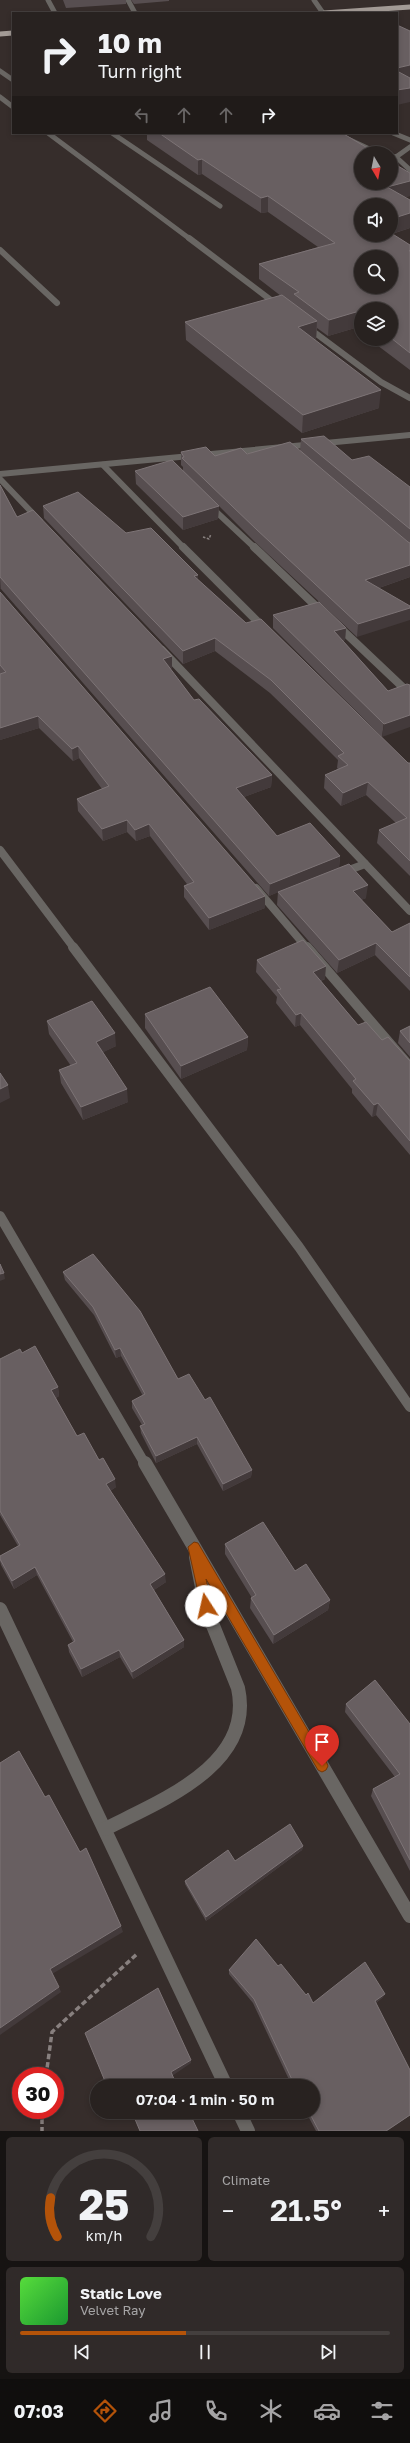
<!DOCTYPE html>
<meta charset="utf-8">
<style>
:root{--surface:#282220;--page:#302a29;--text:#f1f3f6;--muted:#a5a4a5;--line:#443f3e;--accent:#b45309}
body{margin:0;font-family:"Golos Text",sans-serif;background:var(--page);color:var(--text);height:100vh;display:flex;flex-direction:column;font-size:15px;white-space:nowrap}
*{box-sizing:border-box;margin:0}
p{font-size:13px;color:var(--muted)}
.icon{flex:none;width:22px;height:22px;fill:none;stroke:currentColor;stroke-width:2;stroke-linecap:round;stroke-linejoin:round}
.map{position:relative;height:2131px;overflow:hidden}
.side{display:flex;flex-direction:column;gap:6px;padding:6px;background:#161312;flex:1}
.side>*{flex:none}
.banner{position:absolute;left:12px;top:12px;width:386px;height:122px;border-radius:0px;box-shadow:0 2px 6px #0003,0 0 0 1px var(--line);background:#282220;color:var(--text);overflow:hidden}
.needle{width:26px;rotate:170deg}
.buttons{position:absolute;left:354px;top:146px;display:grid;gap:8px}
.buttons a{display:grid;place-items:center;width:44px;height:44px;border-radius:50%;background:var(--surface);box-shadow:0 2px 6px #0003,0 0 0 1px var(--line);font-size:20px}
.speed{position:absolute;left:12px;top:2067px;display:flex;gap:8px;font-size:20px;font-weight:700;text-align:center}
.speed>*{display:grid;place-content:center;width:52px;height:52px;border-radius:50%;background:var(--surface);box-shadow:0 2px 6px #0003,0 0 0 1px var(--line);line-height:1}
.speed .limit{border:6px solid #d22;background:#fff;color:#111}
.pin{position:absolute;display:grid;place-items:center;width:34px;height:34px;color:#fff;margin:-41px -17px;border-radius:50% 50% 50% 0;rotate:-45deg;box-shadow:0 0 4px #0007}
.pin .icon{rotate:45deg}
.me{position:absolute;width:44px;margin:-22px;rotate:350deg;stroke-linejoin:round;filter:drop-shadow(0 0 3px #0008)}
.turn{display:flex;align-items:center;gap:14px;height:84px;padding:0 20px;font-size:18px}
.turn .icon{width:52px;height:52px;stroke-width:2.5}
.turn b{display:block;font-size:28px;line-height:34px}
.lanes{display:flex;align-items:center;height:38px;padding:0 20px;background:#0003;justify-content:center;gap:20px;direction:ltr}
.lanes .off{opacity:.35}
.big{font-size:30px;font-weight:600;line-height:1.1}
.side .card{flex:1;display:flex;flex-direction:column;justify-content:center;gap:6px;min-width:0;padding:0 14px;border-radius:6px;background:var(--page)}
.side .dial{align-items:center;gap:0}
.dial svg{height:104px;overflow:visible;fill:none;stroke:var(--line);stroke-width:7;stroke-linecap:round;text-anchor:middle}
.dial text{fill:var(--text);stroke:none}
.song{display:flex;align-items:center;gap:12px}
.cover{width:48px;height:48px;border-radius:6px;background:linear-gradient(135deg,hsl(110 70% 55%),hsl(130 70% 35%))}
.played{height:4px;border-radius:2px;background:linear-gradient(90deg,var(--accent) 45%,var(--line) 45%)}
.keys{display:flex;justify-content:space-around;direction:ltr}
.heat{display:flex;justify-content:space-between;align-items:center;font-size:22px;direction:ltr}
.side .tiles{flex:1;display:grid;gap:6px;grid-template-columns:1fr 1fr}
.card:last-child{grid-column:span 2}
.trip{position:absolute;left:90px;top:2079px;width:230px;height:40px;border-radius:20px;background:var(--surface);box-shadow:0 2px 6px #0003,0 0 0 1px var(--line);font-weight:600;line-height:40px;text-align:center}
.menu{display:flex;height:64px;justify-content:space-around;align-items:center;background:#100e0d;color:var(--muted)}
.menu .icon{width:28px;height:28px}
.menu .selected{color:var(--accent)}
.menu b{font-size:18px;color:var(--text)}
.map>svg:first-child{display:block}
</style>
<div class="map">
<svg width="410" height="2131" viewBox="0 0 410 2131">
<rect width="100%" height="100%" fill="#362d2b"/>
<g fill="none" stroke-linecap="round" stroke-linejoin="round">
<path stroke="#88807f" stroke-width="1.5" stroke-dasharray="2.5 1.5" stroke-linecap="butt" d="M203 537 209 539 211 534"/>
<g stroke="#88807f" stroke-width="3.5" stroke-dasharray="5.5 3" stroke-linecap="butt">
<path d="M46 2076 52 2032 137 1954"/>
<path d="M42 2110V2131"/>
</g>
<g stroke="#696663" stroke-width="5">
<path d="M48 0 55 13"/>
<path d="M128 0 135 13"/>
<path d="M314 0 323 13"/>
<path d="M0 71 13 80"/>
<path d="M0 97 13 107"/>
<path d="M48 133 190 239"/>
<path d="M112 133 220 206"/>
<path d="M335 133 378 153"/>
<path d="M393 133 410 140"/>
<path d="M391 156 396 157 410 147"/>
<path d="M396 157 410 170"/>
</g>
<g stroke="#696663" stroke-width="6">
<path d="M189 238 280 307"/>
<path d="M0 250 57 303"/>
<path d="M306 326 381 382 410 398"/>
<path d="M103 465 184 548"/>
<path d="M0 474 410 435"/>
<path d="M0 479 40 521"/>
<path d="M209 505 255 548"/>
</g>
<g stroke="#696663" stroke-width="8">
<path d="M183 547 266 630"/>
<path d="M254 547 322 612"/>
<path d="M336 624 410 694"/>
<path d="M162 650 410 911"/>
<path d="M0 850 74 948"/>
<path d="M341 873 365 864"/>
<path d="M256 888 307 948"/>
</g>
<g stroke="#696663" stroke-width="10">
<path d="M73 947 299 1247 410 1407"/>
<path d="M307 947 410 1067"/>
<path d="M0 1216 145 1464"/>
</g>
<g stroke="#696663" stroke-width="14">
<path d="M145 1463 410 1916"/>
<path d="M0 1609 226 2086"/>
<path d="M105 1829C160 1801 255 1765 238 1688L206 1608 196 1557"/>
<path d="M239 2112 248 2131"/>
</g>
<g stroke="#a39b96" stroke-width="5">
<path d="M324 13 410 7"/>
<path d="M0 34 13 33"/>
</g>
</g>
<g fill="#574e50" fill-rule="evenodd">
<path d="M63 0H126V4L66 8Z"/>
<path d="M131 0H169V1L134 4Z"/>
<path d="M146 133H342L410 173V196L404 197 410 200V228L392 234 410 245V370L369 339H391V309H361V333L355 328 328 336 317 328 316 339 315 340 379 408 302 433 186 340 185 322 281 296 259 279V264L318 247 268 212 261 213 202 174 198 175 147 140V134Z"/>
<path d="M301 439 352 460 410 487V577L379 588 357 637 255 542 219 506 218 519 183 530 136 484 135 471 183 470V467L181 465V452L215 456 300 451ZM330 476 409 543 408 542Z"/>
<path d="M0 485 17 517 172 668 170 669 194 700 272 775 271 787 244 797 277 836 340 856 339 868 366 898 361 900 392 932 410 923V991L375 955 337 973 277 905 278 892 269 896 1 589H0Z"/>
<path d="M43 506 126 533 198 575V580L246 623 408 763H410V876L377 843 379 830 396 823 366 795 341 806 324 788 325 775 338 769 337 768 338 760 305 727 270 693 215 651 183 664 44 518Z"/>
<path d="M0 592 265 896V908L209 930 184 897V886L187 884 150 836 136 841 127 832 103 841 78 811 77 799 102 789 79 758 73 761 39 728 0 740Z"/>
<path d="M273 615 346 628 345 640 343 641 388 691 382 737 273 628Z"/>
<path d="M257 960 325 979 321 981 358 1025 382 1040 410 1061V1155L376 1115 372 1117 352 1093V1089L300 1025 295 1027 276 1003 277 997 256 972Z"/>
<path d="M145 1014 248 1037 247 1050 181 1079 145 1028Z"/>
<path d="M47 1021 116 1046 103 1052 128 1102 83 1120 61 1083 59 1070 71 1066 49 1034Z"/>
<path d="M410 1026V1057L398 1043 400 1031Z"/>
<path d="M63 1272 178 1379 205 1400 252 1470 251 1477 223 1491 197 1444 156 1463 141 1433 140 1426 142 1425 132 1408V1401L143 1396 121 1356 116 1358 94 1315 65 1280Z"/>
<path d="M22 1353 58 1387 59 1396 56 1398 77 1436 99 1460 116 1487 110 1491 166 1582 154 1590 184 1640V1647L133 1679 120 1657 82 1677 69 1652 68 1645 73 1642 37 1575 14 1589 1 1565 0 1561V1556L18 1546 0 1515V1359Z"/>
<path d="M225 1544 295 1571 330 1600 328 1610 273 1644 250 1608 251 1598H252L225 1554Z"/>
<path d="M346 1704 410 1724V1871L371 1796 373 1789 395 1777 345 1712Z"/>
<path d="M303 1846 302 1850 206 1921 185 1884V1881L235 1861Z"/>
<path d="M278 1966 313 2003 385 1994 382 1998 376 2003 410 2070V2115L387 2131H316L306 2112H313V2086H292L253 2003 229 1974V1970Z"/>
</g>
<g fill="#433a3b">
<path d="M410 65V79L397 82V68Z"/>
<path d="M410 88V102L397 105V90Z"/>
<path d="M202 159V174L198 175V160Z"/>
<path d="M410 181V196L385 202 387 187Z"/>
<path d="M268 196V212L261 213V198Z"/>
<path d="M410 213V228L391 234V219Z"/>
<path d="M356 312 355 328 328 336 329 320Z"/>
<path d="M317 321 316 339 297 345 298 327Z"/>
<path d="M381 390 379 408 302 433 303 415Z"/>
<path d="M219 506 218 519 183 530V517Z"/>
<path d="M410 565V577L364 593 365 580Z"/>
<path d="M198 575V587L194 576Z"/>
<path d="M0 577 1 589H0Z"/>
<path d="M410 608V620L357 637 358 624Z"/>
<path d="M346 628 345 640 333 644 334 631Z"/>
<path d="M215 638V651L183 664V651Z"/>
<path d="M172 656V668L163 671V659Z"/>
<path d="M410 715V727L382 737 384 724Z"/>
<path d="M38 716 39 728 0 740V728Z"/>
<path d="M78 746 79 758 73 761 72 749Z"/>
<path d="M272 775 271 787 236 800V788Z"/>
<path d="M368 782 366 795 341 806 343 793Z"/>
<path d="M127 820V832L103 841 102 829Z"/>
<path d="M149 824 150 836 136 841 135 830Z"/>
<path d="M340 856 339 868 269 896 270 884Z"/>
<path d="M368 885 366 898 352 904 353 891Z"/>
<path d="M265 896V908L209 930V918Z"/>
<path d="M376 943 375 955 337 973 339 960Z"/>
<path d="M326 966 325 979 312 984 313 972Z"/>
<path d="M301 1013 300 1025 295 1027 296 1015Z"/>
<path d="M115 1033 116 1046 98 1055 96 1042Z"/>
<path d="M248 1037 247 1050 181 1079V1066Z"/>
<path d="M8 1085 10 1098 0 1103V1089Z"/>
<path d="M127 1089 128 1102 83 1120 81 1107Z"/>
<path d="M378 1103 376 1115 372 1117 374 1105Z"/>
<path d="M4 1273 5 1279 0 1281V1274Z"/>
<path d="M120 1348 121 1356 116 1358 115 1350Z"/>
<path d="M58 1387 59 1396 53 1400 51 1390Z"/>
<path d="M197 1437V1444L156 1463V1456Z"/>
<path d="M252 1470 251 1477 223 1491V1484Z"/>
<path d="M115 1479 116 1487 107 1493 106 1484Z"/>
<path d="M35 1567 37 1575 14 1589 12 1581Z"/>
<path d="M165 1574 166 1582 151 1592 150 1584Z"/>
<path d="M330 1600 328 1610 273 1644 274 1635Z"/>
<path d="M184 1640V1647L133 1679 132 1672Z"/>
<path d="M119 1650 120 1657 82 1677 81 1669Z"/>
<path d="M303 1846 302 1850 206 1921V1917Z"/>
<path d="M121 1926 123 1932 52 1974 50 1969Z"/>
<path d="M59 1987 61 1992 0 2035V2028Z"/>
<path d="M385 1994 382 1998 373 2005 375 2001Z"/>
<path d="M191 2060V2063L172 2076 171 2072Z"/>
<path d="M410 2115 387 2131H386Z"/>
</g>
<g fill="#685f61" stroke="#7d7476" fill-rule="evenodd">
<path d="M397 25 410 31V65L397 68Z"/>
<path d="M397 71 410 78V88L397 90Z"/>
<path d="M159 133H342L376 153H361V183H391V162L410 173V181L387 187 410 200V213L391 219V205H361V235H391V233L410 245V250L409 251H410V353L391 338V309H361V316L356 312 329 320 294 294 299 292 259 264 335 243 268 196 261 198 202 159 198 160ZM361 257H391V287H361Z"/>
<path d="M282 295 317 321 298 327 381 390 303 415 185 322Z"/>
<path d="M324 436 352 460 369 456 410 487V529L301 439Z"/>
<path d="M290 442 408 542 410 543V565L365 580 410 606V608L358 624 256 529 182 458 184 457 181 452 206 447 215 456 241 448 247 454Z"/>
<path d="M172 460 219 506 183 517 135 471Z"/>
<path d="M0 485 17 517 33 510 172 656 163 659 194 700 199 699 272 775 236 788 277 836 310 823 340 856 270 884 0 577Z"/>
<path d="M78 492 126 533 151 528 198 575 194 576 246 623 261 619 408 763H410V861L379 830 407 818 368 782 343 793 325 775 348 765 338 756 344 753 271 680 215 638 183 651 43 506Z"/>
<path d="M0 592 265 896 209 918 184 886 194 882 149 824 135 830 127 820 102 829 77 799 109 786 78 746 72 749 38 716 0 728V674L6 672 0 665Z"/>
<path d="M319 602 346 628 334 631 388 691 407 684 410 685V715L384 724 273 615Z"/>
<path d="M349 864 368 885 353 891 392 932 410 923V977L376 943 339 960 278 892Z"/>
<path d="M303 940 326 966 313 972 358 1025 366 1022 382 1040 388 1037 410 1061V1141L378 1103 374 1105 353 1081 356 1079 301 1013 296 1015 277 990 281 989 257 960Z"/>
<path d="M210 987 248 1037 181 1066 145 1014Z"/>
<path d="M92 1001 115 1033 96 1042 127 1089 81 1107 59 1070 77 1063 47 1021Z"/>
<path d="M410 1026V1043L400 1031Z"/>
<path d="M0 1073 8 1085 0 1089Z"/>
<path d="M93 1254 140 1311 178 1379 189 1374 205 1400 210 1397 252 1470 223 1484 197 1437 156 1456 140 1426 145 1424 132 1401 145 1394 120 1348 115 1350 93 1307 63 1272Z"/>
<path d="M0 1264 4 1273 0 1274Z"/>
<path d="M35 1346 58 1387 51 1390 77 1436 84 1433 99 1460 103 1458 115 1479 106 1484 165 1574 150 1584 184 1640 132 1672 119 1650 81 1669 68 1645 75 1641 35 1567 12 1581 0 1559V1556L20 1545 0 1511V1359L20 1349 22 1353Z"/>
<path d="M263 1522 295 1571 306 1564 330 1600 274 1635 251 1598 256 1595 225 1544Z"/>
<path d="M375 1680 410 1724V1860L373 1789 400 1774 346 1704Z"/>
<path d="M19 1751 45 1797 49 1795 80 1852 86 1848 121 1926 50 1969 59 1987 0 2028V1763Z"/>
<path d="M290 1824 303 1846 206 1917 185 1881 228 1850 235 1861Z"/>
<path d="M256 1939 278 1966 281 1964 306 1995 308 1993 313 2003 365 1962 385 1994 375 2001 410 2070V2115L386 2131H319L309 2112H313V2086H295L254 1999 229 1970Z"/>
<path d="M158 1988 191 2060 171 2072 177 2086H107L85 2033Z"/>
<path d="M132 2112H189L198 2131H140Z"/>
</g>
<path fill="#b45309" stroke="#753606" d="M194 1542 198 1543 326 1761 328 1766 326 1770 322 1772 318 1770 206 1579 212 1606 210 1610 206 1612 202 1610 188 1547Z"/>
</svg>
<div class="buttons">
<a><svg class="needle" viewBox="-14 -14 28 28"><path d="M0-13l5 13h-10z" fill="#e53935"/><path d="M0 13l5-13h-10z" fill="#a5a4a5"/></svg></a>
<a><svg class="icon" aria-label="sound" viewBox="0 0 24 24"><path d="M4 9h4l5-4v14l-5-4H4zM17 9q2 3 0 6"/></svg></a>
<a><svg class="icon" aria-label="search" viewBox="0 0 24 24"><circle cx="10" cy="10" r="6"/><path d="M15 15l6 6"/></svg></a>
<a><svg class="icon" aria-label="layers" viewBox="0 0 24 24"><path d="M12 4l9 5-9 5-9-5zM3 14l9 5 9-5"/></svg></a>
</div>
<div class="speed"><div class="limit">30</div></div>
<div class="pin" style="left:322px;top:1766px;background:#d93025"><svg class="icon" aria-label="arrive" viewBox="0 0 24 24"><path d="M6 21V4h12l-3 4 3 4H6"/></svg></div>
<svg class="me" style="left:206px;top:1606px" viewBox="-20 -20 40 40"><circle r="19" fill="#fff"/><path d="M0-13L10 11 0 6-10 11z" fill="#b45309"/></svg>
<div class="trip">07:04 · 1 min · 50 m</div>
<div class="banner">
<div class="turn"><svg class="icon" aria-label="right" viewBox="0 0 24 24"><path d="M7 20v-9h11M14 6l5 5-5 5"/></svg><div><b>10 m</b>Turn right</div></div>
<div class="lanes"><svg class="icon off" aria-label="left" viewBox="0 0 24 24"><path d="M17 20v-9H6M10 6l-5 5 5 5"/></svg><svg class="icon off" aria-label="ahead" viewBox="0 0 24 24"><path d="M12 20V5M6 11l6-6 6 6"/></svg><svg class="icon off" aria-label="ahead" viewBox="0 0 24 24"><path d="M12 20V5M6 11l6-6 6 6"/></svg><svg class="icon" aria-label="right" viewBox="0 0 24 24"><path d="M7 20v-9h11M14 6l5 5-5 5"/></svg></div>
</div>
</div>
<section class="side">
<div class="tiles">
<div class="card dial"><svg viewBox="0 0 100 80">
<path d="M14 69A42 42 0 1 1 86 69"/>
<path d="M14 69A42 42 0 0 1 9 39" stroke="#b45309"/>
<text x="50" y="56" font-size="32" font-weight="700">25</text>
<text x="50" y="72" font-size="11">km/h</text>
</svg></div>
<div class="card"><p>Climate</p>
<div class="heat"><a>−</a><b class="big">21.5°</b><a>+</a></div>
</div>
<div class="card">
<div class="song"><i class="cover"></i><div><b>Static Love</b><p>Velvet Ray</p></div></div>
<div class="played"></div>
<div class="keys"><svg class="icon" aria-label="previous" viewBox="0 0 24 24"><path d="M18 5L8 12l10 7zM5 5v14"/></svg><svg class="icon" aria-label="pause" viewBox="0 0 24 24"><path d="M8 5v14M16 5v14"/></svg><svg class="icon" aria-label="next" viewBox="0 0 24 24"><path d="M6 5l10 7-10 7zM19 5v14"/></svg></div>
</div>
</div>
</section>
<nav class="menu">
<b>07:03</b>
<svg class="icon selected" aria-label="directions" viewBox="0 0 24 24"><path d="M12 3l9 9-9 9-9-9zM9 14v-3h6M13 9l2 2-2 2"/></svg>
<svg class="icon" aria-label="music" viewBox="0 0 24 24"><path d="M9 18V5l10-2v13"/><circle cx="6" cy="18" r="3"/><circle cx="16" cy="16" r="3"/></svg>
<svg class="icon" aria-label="phone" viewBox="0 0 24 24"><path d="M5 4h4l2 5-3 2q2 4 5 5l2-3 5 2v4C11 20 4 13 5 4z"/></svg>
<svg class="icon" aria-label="climate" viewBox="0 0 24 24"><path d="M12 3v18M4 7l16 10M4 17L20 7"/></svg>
<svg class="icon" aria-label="car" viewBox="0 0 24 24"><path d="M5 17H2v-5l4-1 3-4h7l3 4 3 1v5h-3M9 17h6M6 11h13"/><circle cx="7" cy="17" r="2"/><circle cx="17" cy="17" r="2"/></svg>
<svg class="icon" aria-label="filters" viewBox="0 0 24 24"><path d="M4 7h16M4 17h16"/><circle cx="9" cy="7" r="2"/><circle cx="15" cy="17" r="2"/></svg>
</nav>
